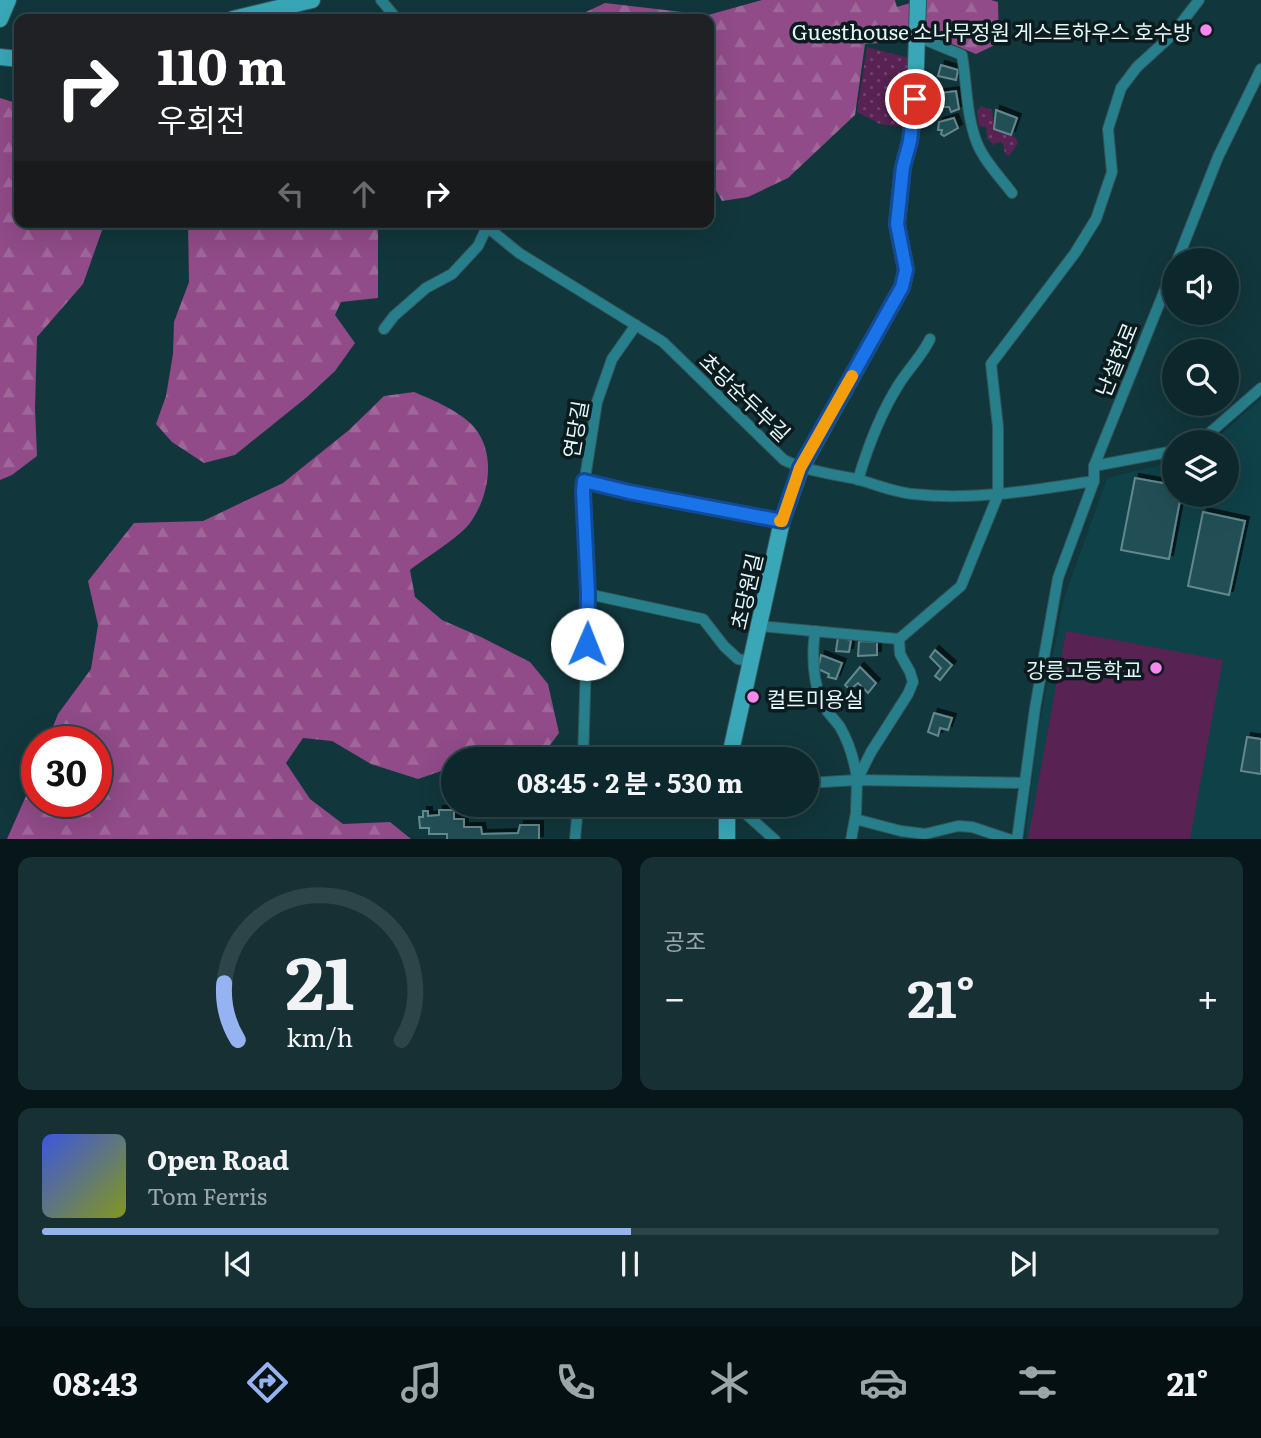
<!DOCTYPE html>
<html lang="ko">
<meta charset="utf-8">
<style>
:root{--surface:#0d282c;--page:#163034;--text:#f1f3f6;--muted:#9aa6a9;--line:#2d4448;--accent:#95b2f1}
body{margin:0;font-family:Literata,"Noto Sans KR",serif;background:var(--page);color:var(--text);height:100vh;display:flex;flex-direction:column;font-size:26px;white-space:nowrap}
*{box-sizing:border-box;margin:0}
p{font-size:23px;color:var(--muted)}
.icon{flex:none;width:38px;height:38px;fill:none;stroke:currentColor;stroke-width:2;stroke-linecap:round;stroke-linejoin:round}
.map{position:relative;height:839px;overflow:hidden}
.panel{display:flex;flex-direction:column;gap:18px;padding:18px;background:#071618;flex:1}
.panel>*{flex:none}
.guide{position:absolute;left:14px;top:14px;width:700px;height:214px;border-radius:14px;box-shadow:0 7px 28px #0002,0 0 0 2px var(--line);background:#202124;color:#fff;overflow:hidden}
.fabs{position:absolute;left:1162px;top:248px;display:grid;gap:14px}
.fabs a{display:grid;place-items:center;width:77px;height:77px;border-radius:50%;background:var(--surface);box-shadow:0 7px 28px #0002,0 0 0 2px var(--line);font-size:35px}
.speed{position:absolute;left:21px;top:726px;display:flex;gap:14px;font-size:35px;font-weight:700;text-align:center}
.speed>*{display:grid;place-content:center;width:91px;height:91px;border-radius:50%;background:var(--surface);box-shadow:0 7px 28px #0002,0 0 0 2px var(--line);line-height:1}
.speed .limit{border:10px solid #d22;background:#fff;color:#111}
.pin{position:absolute;display:grid;place-items:center;width:60px;height:60px;color:#fff;margin:-30px;border:4px solid #fff;border-radius:50%;box-shadow:0 2px 7px #0007}
.me{position:absolute;width:77px;margin:-38px;rotate:1deg;stroke-linejoin:round;filter:drop-shadow(0 0 5px #0008)}
.turn{display:flex;align-items:center;gap:24px;height:147px;padding:0 28px;font-size:32px}
.turn .icon{width:91px;height:91px;stroke-width:2.5}
.turn b{display:block;font-size:49px;line-height:60px}
.lanes{display:flex;align-items:center;height:66px;padding:0 28px;background:#0003;justify-content:center;gap:35px;direction:ltr}
.lanes .off{opacity:.35}
.big{font-size:52px;font-weight:700;line-height:1.1}
.panel .tile{flex:1;display:flex;flex-direction:column;justify-content:center;gap:10px;min-width:0;padding:0 24px;border-radius:14px;background:var(--page)}
.panel .dial{align-items:center;gap:0}
.dial svg{height:182px;overflow:visible;fill:none;stroke:var(--line);stroke-width:7;stroke-linecap:round;text-anchor:middle}
.dial text{fill:var(--text);stroke:none}
.song{display:flex;align-items:center;gap:21px}
.cover{width:84px;height:84px;border-radius:10px;background:linear-gradient(135deg,hsl(230 70% 55%),hsl(70 70% 35%))}
.played{height:7px;border-radius:4px;background:linear-gradient(90deg,var(--accent) 50%,var(--line) 50%)}
.keys{display:flex;justify-content:space-around;direction:ltr}
.heat{display:flex;justify-content:space-between;align-items:center;font-size:38px;direction:ltr}
.panel .tiles{flex:1;display:grid;gap:18px;grid-template-columns:1fr 1fr}
.tile:last-child{grid-column:span 2}
.trip{position:absolute;left:441px;top:747px;width:378px;height:70px;border-radius:35px;background:var(--surface);box-shadow:0 7px 28px #0002,0 0 0 2px var(--line);font-weight:700;line-height:70px;text-align:center}
.menu{display:flex;height:112px;justify-content:space-around;align-items:center;background:#051012;color:var(--muted)}
.menu .icon{width:49px;height:49px}
.menu .current{color:var(--accent)}
.menu b{font-size:32px;color:var(--text)}
.map>svg:first-child{display:block}
</style>
<div class="map">
<svg width="1261" height="840" viewBox="0 0 1261 840">
<defs>
<pattern id="green-dots" width="8" height="8" patternUnits="userSpaceOnUse" patternTransform="scale(1.75)"><rect width="8" height="8" fill="#582253"/><path d="M2 2h.1M6 6h.1" fill="none" stroke="#70436c" stroke-width="1.8" stroke-linecap="round"/></pattern>
<pattern id="forest-firs" width="22" height="20" patternUnits="userSpaceOnUse" patternTransform="scale(1.75)"><rect width="22" height="20" fill="#904b88"/><path d="M5 1l3.5 6h-7zM16 11l3.5 6h-7z" fill="#9f669a"/></pattern>
<filter id="shadow"><feDropShadow dx="4" dy="-4" stdDeviation="0" flood-color="#0009"/></filter>
</defs>
<rect width="100%" height="100%" fill="#11363b"/>
<path fill="#0f4148" d="M1261 398V839L1025 840 1037 737 1064 598 1107 478 1174 462V495H1227V443H1212Z"/>
<g fill="url(#green-dots)">
<path d="M867 47 909 58 908 128 880 124 857 112Z"/>
<path d="M981 106 992 110 994 130 1015 137 1018 143 1009 156 1005 154 1003 144 999 142 995 143V146L987 138 986 127 979 126 977 111Z"/>
</g>
<g fill="url(#forest-firs)">
<path d="M762 0H895L897 7 920 0H991L998 2 999 43 976 54 940 39 865 44 855 115 788 178 748 197 722 201 709 178V19H571L605 3 708 15Z"/>
<path d="M0 98 19 104V222H105L83 284 37 337 35 408 37 456 12 475 0 480Z"/>
<path d="M188 222H378V298L341 302 335 315 355 343 335 371 307 397 235 455 204 463 172 442 156 424 166 396 173 354 174 322 189 282Z"/>
<path d="M414 392C433 400 460 411 474 427 497 454 489 497 470 523 461 536 424 559 410 570L415 597 442 620 481 637 530 662 548 684 559 733 541 757 514 760H453V767L418 779 371 764 332 741 303 738 286 763 310 799 343 824 390 822 411 839H7L37 771V802H96V742H47L58 714 91 669 98 625 88 581 134 523 203 521 283 483 349 430 384 396Z"/>
</g>
<path fill="#582253" d="M1066 631 1223 660 1190 839H1028Z"/>
<g fill="#245056" stroke="#63888e" stroke-width="2" filter="url(#shadow)">
<path d="M941 65 958 70 956 80 938 76Z"/>
<path d="M956 91 959 109 951 112 949 107H941L940 93Z"/>
<path d="M918 102 937 104V116H927L923 121 917 118Z"/>
<path d="M996 110 1017 118 1011 135 994 129Z"/>
<path d="M954 118 958 128 944 136 941 134 942 130H938L939 122Z"/>
<path d="M1135 478 1174 485V495H1181L1169 559 1121 550Z"/>
<path d="M1203 512 1245 521 1229 595 1188 586Z"/>
<path d="M838 637 851 640 849 652 836 651Z"/>
<path d="M859 641 877 642V655L858 656Z"/>
<path d="M935 650 952 665 940 680 935 676 941 668 930 657Z"/>
<path d="M821 655 842 663 836 679 828 677 829 674 818 669Z"/>
<path d="M860 667 876 683 868 693 858 683 850 690 845 685Z"/>
<path d="M934 713 952 718 948 730 940 728 938 736 928 732Z"/>
<path d="M1247 737 1261 739V774L1241 771Z"/>
<path d="M439 810H454V819H464V827H481L482 834 518 833 520 825H539V840H447V834H429V828H420L419 817H423V811H428V816L439 815Z"/>
</g>
<g fill="none" stroke-linecap="round" stroke-linejoin="round">
<g stroke="#335559" stroke-width="12">
<g id="street">
<path d="M381 0 397 19"/>
<path d="M918 37 962 55C967 84 966 115 977 143 984 161 1001 178 1012 193"/>
<path d="M481 222 519 253 663 342 784 460C807 471 831 474 856 479 875 484 894 492 913 494 974 501 1034 490 1094 481V466L1174 451"/>
<path d="M1177 261 1218 157 1261 69"/>
<path d="M384 329 394 316 426 288 452 274 478 246 486 229 482 224"/>
<path d="M1198 443 1261 388"/>
<path d="M1094 466 1174 267"/>
<path d="M858 480C868 446 880 414 899 384 909 368 922 356 930 339"/>
<path d="M584 481 630 492 782 521"/>
<path d="M588 594 703 619 724 646 738 659 750 661"/>
<path d="M759 626 899 639"/>
<path d="M815 631C812 653 813 679 821 701 825 711 834 718 840 727 850 744 854 759 857 778"/>
<path d="M583 760 588 594 583 491 597 402 612 359 636 325"/>
<path d="M807 783 857 780 1025 783"/>
<path d="M736 805 775 840"/>
<path d="M855 819 901 831 925 834 958 826 972 827 1011 840"/>
<path d="M575 840 578 805"/>
<path d="M851 840 856 813 857 780 871 752 908 694 913 682 910 672 900 654 899 639 961 586 998 495V427L991 364 1075 253 1096 219 1112 172 1108 129 1121 88 1137 67 1172 35 1199 0"/>
<path d="M1017 840 1035 708 1058 578 1094 481"/>
</g>
</g>
<g stroke="#335559" stroke-width="18">
<g id="secondary">
<path d="M0 19 8 0"/>
<path d="M233 19 312 0"/>
<path d="M0 57 19 59"/>
<path d="M729 760 782 521 801 468 902 287 906 270 897 224 903 167 910 141 915 99 918 0"/>
<path d="M727 840V805"/>
</g>
</g>
<use href="#street" stroke="#277f8b" stroke-width="10"/>
<use href="#secondary" stroke="#39a7b7" stroke-width="16"/>
</g>
<g fill="none" stroke-linecap="round" stroke-linejoin="round">
<g stroke="#114b97" stroke-width="18">
<path id="route" d="M587 644 588 594 583 491 584 481 629 492 782 521 800 468 902 287 906 270 897 224 903 167 910 141 915 99"/>
</g>
<use href="#route" stroke="#1a73e8" stroke-width="12"/>
<path stroke="#f59e0b" stroke-width="12" d="M780 521H782L800 468 852 376"/>
</g>
<g fill="#f888eb" stroke="#0c1b1d" stroke-width="2.5">
<circle cx="1206" cy="30" r="7"/>
<circle cx="1156" cy="668" r="7"/>
<circle cx="753" cy="697" r="7"/>
</g>
<g text-anchor="middle" dominant-baseline="central" stroke-width="7" stroke-linejoin="round" paint-order="stroke">
<g font-size="21" fill="#e3f6f9" stroke="#0c1b1d" text-anchor="end">
<text x="1192" y="30">Guesthouse 소나무정원 게스트하우스 호수방</text>
<text x="1142" y="668">강릉고등학교</text>
<text x="767" y="697" text-anchor="start">컬트미용실</text>
</g>
<g font-size="21" fill="#e3f6f9" stroke="#0c1b1d">
<text transform="translate(1115 359) rotate(-68)">난설헌로</text>
<text transform="translate(746 396) rotate(44)">초당순두부길</text>
<text transform="translate(574 429) rotate(-80)">연당길</text>
<text transform="translate(745 591) rotate(-77)">초당원길</text>
</g>
</g>
</svg>
<div class="fabs">
<a><svg class="icon" aria-label="sound" viewBox="0 0 24 24"><path d="M4 9h4l5-4v14l-5-4H4zM17 9q2 3 0 6"/></svg></a>
<a><svg class="icon" aria-label="search" viewBox="0 0 24 24"><circle cx="10" cy="10" r="6"/><path d="M15 15l6 6"/></svg></a>
<a><svg class="icon" aria-label="layers" viewBox="0 0 24 24"><path d="M12 4l9 5-9 5-9-5zM3 14l9 5 9-5"/></svg></a>
</div>
<div class="speed"><div class="limit">30</div></div>
<div class="pin" style="left:915px;top:99px;background:#d93025"><svg class="icon" aria-label="arrive" viewBox="0 0 24 24"><path d="M6 21V4h12l-3 4 3 4H6"/></svg></div>
<svg class="me" style="left:587px;top:644px" viewBox="-20 -20 40 40"><circle r="19" fill="#fff"/><path d="M0-13L10 11 0 6-10 11z" fill="#1a73e8"/></svg>
<div class="trip">08:45 · 2 분 · 530 m</div>
<div class="guide">
<div class="turn"><svg class="icon" aria-label="right" viewBox="0 0 24 24"><path d="M7 20v-9h11M14 6l5 5-5 5"/></svg><div><b>110 m</b>우회전</div></div>
<div class="lanes"><svg class="icon off" aria-label="left" viewBox="0 0 24 24"><path d="M17 20v-9H6M10 6l-5 5 5 5"/></svg><svg class="icon off" aria-label="ahead" viewBox="0 0 24 24"><path d="M12 20V5M6 11l6-6 6 6"/></svg><svg class="icon" aria-label="right" viewBox="0 0 24 24"><path d="M7 20v-9h11M14 6l5 5-5 5"/></svg></div>
</div>
</div>
<section class="panel">
<div class="tiles">
<div class="tile dial"><svg viewBox="0 0 100 80">
<path d="M14 69A42 42 0 1 1 86 69"/>
<path d="M14 69A42 42 0 0 1 8 44" stroke="#95b2f1"/>
<text x="50" y="56" font-size="32" font-weight="700">21</text>
<text x="50" y="72" font-size="11">km/h</text>
</svg></div>
<div class="tile"><p>공조</p>
<div class="heat"><a>−</a><b class="big">21°</b><a>+</a></div>
</div>
<div class="tile">
<div class="song"><i class="cover"></i><div><b>Open Road</b><p>Tom Ferris</p></div></div>
<div class="played"></div>
<div class="keys"><svg class="icon" aria-label="previous" viewBox="0 0 24 24"><path d="M18 5L8 12l10 7zM5 5v14"/></svg><svg class="icon" aria-label="pause" viewBox="0 0 24 24"><path d="M8 5v14M16 5v14"/></svg><svg class="icon" aria-label="next" viewBox="0 0 24 24"><path d="M6 5l10 7-10 7zM19 5v14"/></svg></div>
</div>
</div>
</section>
<nav class="menu">
<b>08:43</b>
<svg class="icon current" aria-label="directions" viewBox="0 0 24 24"><path d="M12 3l9 9-9 9-9-9zM9 14v-3h6M13 9l2 2-2 2"/></svg>
<svg class="icon" aria-label="music" viewBox="0 0 24 24"><path d="M9 18V5l10-2v13"/><circle cx="6" cy="18" r="3"/><circle cx="16" cy="16" r="3"/></svg>
<svg class="icon" aria-label="phone" viewBox="0 0 24 24"><path d="M5 4h4l2 5-3 2q2 4 5 5l2-3 5 2v4C11 20 4 13 5 4z"/></svg>
<svg class="icon" aria-label="climate" viewBox="0 0 24 24"><path d="M12 3v18M4 7l16 10M4 17L20 7"/></svg>
<svg class="icon" aria-label="car" viewBox="0 0 24 24"><path d="M5 17H2v-5l4-1 3-4h7l3 4 3 1v5h-3M9 17h6M6 11h13"/><circle cx="7" cy="17" r="2"/><circle cx="17" cy="17" r="2"/></svg>
<svg class="icon" aria-label="filters" viewBox="0 0 24 24"><path d="M4 7h16M4 17h16"/><circle cx="9" cy="7" r="2"/><circle cx="15" cy="17" r="2"/></svg>
<b>21°</b>
</nav>
